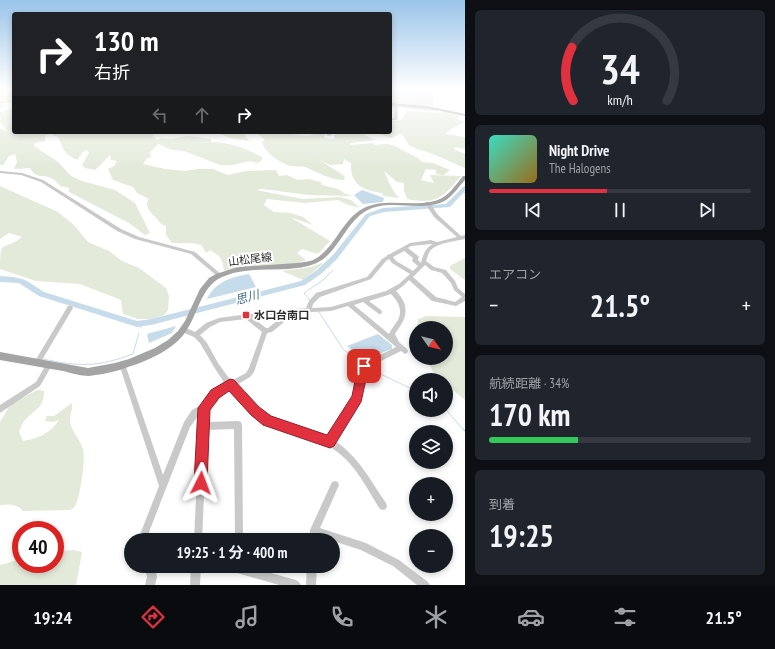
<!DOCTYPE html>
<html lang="ja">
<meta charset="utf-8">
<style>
:root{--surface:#171b24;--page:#20242c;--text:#f1f3f6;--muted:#9ea1a6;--line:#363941;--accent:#e1313f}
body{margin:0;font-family:"PT Sans Narrow","Noto Sans JP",sans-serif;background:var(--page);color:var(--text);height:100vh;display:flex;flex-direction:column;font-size:15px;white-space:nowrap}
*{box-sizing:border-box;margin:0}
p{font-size:13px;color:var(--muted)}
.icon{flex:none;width:22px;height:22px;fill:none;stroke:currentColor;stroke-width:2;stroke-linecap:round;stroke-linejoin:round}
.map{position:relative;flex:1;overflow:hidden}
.panel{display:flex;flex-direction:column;gap:10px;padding:10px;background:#0d0f14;width:310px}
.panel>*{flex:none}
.banner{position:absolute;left:12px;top:12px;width:380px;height:122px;border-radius:4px;box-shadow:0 2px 6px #0003;background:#202124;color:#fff;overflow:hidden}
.needle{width:26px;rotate:124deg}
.controls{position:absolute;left:409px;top:321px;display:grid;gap:8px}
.controls a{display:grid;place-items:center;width:44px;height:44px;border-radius:50%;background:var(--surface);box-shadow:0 2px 6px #0003;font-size:20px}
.speed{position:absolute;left:12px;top:521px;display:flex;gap:8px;font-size:20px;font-weight:700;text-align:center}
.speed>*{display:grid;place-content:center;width:52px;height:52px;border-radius:50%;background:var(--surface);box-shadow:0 2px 6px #0003;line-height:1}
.speed .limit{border:6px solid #d22;background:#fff;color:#111}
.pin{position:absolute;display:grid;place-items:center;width:34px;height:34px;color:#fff;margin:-17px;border-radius:8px;box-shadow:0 2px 6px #0006}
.me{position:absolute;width:44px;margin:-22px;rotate:3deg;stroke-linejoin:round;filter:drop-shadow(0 0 3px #0008)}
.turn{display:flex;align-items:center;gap:14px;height:84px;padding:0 16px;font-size:18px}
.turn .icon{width:52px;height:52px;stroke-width:2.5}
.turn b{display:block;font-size:28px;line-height:34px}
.lanes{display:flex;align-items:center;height:38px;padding:0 16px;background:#0003;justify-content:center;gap:20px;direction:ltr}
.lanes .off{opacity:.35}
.big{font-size:30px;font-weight:700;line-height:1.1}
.panel .card{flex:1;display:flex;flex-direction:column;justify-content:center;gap:6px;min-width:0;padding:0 14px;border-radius:6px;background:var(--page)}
.panel .dial{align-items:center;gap:0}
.dial svg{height:104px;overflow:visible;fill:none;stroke:var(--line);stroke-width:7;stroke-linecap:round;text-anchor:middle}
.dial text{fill:var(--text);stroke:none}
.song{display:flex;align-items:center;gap:12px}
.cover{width:48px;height:48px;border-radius:6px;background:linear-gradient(135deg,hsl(170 70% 55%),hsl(40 70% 35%))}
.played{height:4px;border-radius:2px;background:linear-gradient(90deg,var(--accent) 45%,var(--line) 45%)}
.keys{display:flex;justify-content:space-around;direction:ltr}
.heat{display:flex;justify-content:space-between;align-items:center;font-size:22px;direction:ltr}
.charge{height:6px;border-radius:3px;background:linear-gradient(90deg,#34c759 34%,var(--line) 0)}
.trip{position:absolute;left:124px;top:533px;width:216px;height:40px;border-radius:20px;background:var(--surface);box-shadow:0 2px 6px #0003;font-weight:700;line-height:40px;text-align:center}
.menu{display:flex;height:64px;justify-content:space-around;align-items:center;background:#090b0e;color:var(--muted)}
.menu .icon{width:28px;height:28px}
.menu .active{color:var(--accent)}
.menu b{font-size:18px;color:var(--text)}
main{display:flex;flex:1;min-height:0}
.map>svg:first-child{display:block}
</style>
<main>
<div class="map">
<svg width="465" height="585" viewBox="0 0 465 585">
<rect width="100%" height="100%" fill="#fff"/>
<g fill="#e3eada">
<path d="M0 88H14V97H10L14 101V103H3L2 104 9 106 0 108Z"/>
<path d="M393 88 434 90 433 106 393 103Z"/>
<path d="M14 108V132H171L157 133 152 135 157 140 161 138 171 139 188 136 211 139V142C230 142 247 149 262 157V160L258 163 250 161 232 165H220L184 151 172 150 158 144 149 154 151 155 150 158H147L143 164 165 169 184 171 199 169H213L228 175 246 171 276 170 279 176 287 175 298 180 308 179 321 182 322 185 338 189 344 193 352 196 309 195 262 189 256 190 303 199 340 197 351 200 360 208 348 205 338 200 305 203 267 199 264 205 274 212 291 213 303 217 313 225 290 217 330 241 318 254 302 249 297 253 306 260 296 264 224 271C223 260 220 255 210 250L206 253 201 245 192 243H172L166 235V226L161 224C156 216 142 208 149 199L137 193 133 187 113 180 108 169 114 166 117 161 111 160 110 155 95 170 85 168 82 165 89 153 87 150 83 152 77 160C60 151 66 151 58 137L50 134 45 135V141L35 143 34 146 58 162 71 176 82 181 115 190 135 203 150 233 145 235 129 223 69 192V188L60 186C50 170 37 182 30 168L14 169 17 162 15 154 9 156 3 165H0V129L7 131 1 123 0 112Z"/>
<path d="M407 111 440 113 443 111 459 115 458 120 465 122 454 127 445 134 465 137V149L455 147 454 149 465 154V168L433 154 417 149 409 145 403 135 400 134 391 138 374 132H390V121L401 120Z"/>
<path d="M216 132H243L249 141 230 138Z"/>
<path d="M259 132H292L293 134C298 135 306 137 312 135 317 133 319 132 325 132L324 138 334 139 336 132H358L376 140 350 143 351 145 372 143 375 145 387 144 395 146 418 158 422 162 433 163 450 170 444 175 436 174V170L426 169 421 180 434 183 430 175 461 176C443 197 437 205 407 199L404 190V183L397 182 384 171C388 180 392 191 399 198L383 196 382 193C363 190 350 185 351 163L344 159 343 164 330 165 318 159 343 175 345 178 344 180C330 180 318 172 305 167 300 166 297 167 292 166 282 165 264 152 262 142L265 140 259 135Z"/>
<path d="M0 186 58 212 74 225 88 242 109 251 122 261 139 268 166 288 169 296 168 310 164 315 152 319H138L123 314 121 300 80 284 36 281 0 269C0 237 3 252 22 237L9 233 0 239Z"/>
<path d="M465 258V280L450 269V266Z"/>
<path d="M322 263 323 264 303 280 282 271 311 267Z"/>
<path d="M426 316 465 317V400L446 384V380H442L434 373 425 358H446V328H417L418 319Z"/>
<path d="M37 390 44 391C44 407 37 408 27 418 23 421 21 427 19 432L23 441C37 439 51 433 59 420L52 422 45 421 47 416H54L72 403C73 411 70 412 70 418 69 430 80 438 83 449 86 457 80 499 75 506 74 508 72 509 70 510L23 511C17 504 9 504 0 505V422L10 405Z"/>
<path d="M73 550 82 552 76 585H0V565L21 559V564H55V552Z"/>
</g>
<g fill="#c6dcea">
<path d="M397 88 426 91 431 93V97L430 98 396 96Z"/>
<path d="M362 190 384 198 383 202 363 204 354 195Z"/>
<path d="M249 274 256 287 207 299C215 282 231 277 249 274Z"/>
<path d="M176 326 172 333 149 343 147 334Z"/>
<path d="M378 334 392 345V349L365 359 347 346Z"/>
</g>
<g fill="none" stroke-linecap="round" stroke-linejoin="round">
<g stroke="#c6dcea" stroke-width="1">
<path d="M462 191 465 193"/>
<path d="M326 265 330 267"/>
<path d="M310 300 304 293 323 280 333 270"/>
<path d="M319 312 343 349 362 364"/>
<path d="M140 328 141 324"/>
<path d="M43 359C80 367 98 367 133 354L139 333"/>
<path d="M368 368 416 391"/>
<path d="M446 410 464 430"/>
</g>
<path stroke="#c6dcea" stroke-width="1.5" d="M463 429 465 431"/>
<path fill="#c6dcea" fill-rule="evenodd" d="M465 186V191L450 207 384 212 370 216 337 259 321 274 305 285 151 325 137 327 39 296 19 283 0 282V276L13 277 22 279 27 281 44 292 137 321 151 319 301 281 317 270 333 255 366 214 383 208 446 204 463 187Z"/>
<g fill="#c9c9c9" fill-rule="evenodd">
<path d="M465 88V90L422 88Z"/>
<path d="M390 105 416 107V106L417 105 419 107 439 110 438 111 397 107 398 119 396 120H390V118H394L395 107H390Z"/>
<path d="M328 132H332L330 136 327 135Z"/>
<path d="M0 171 22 173 43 180 121 229 139 237 195 252 222 275 221 276H217L191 254 135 239 117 231 41 182 21 175 0 173Z"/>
<path d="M425 202H429L438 215 461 236 465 235V239C456 241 438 243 432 249 428 252 428 257 426 261L434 267 446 270 455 281 458 288 465 294V301L456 306 432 301 409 280 403 286 396 291C405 300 409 311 402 323 400 327 397 330 395 334L399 342 407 349 408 351 407 353 405 354 401 351 367 368 359 400 335 441C358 456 371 481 386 503L387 506 386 509 383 510 380 509C367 489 356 465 336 451 320 439 300 436 282 430 259 422 244 408 229 389L217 396 208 409 207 422 238 421 241 422 242 425 243 540H235L234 429 207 430 202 540H194L200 414 198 416 190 427 149 532 150 540H142L141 532 159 486 119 364 120 362 122 361 124 362 125 364 163 475 184 422 192 410 201 405 213 392 225 384 214 367 200 343 194 337 182 332 181 330 182 328 184 327 195 332 206 323 219 318 279 310 306 308 309 301 316 293 367 277 382 259 387 256V255L390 254 410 243 431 240 437 242 457 237 434 217 425 203ZM431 244H433C425 248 423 255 421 263L418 260 419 257 418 256 408 248 411 246ZM404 251 413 258 412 261 418 266 413 271 396 261 393 257ZM389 259 392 263 410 274 399 284 386 291 331 307 312 308 313 304 320 297 371 279 386 261ZM425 265 431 270 442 273 451 283 454 290 462 297 455 302 436 297 413 277ZM391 294C398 301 403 310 398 320 395 325 391 329 389 334L354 305 363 302 379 314H381L382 312 381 310 369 301ZM348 306 396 347 362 364 354 397 328 438C311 430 292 427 275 420 259 413 246 399 235 386L250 377 254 372 267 333 272 332 295 313 331 311ZM279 314H286L268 328H266L253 318ZM246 319 262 332 249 368 246 373 231 381 218 363 207 343 200 335 210 327 220 322Z"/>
<path d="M68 306H72L73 308 39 365 37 366 35 365 34 363 35 361Z"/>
<path d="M49 362 51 363 52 365 40 386 0 413V405L36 382 47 363Z"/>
<path d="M335 481 338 482 339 485 320 528 366 543 399 560 428 582 430 585H417L393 566 361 550 318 536 316 540H308L310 532V530L332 482Z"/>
<path d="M145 566H155L157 577 155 585H145L147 577Z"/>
<path d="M191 566H201L200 585H190Z"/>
<path d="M225 566H246L296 580 299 582 301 585H279L230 571 227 569Z"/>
<path d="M307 566H317L316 585H306Z"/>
</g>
<g fill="#a4a4a4" fill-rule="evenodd">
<path d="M390 103 427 106 465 114V116L427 108 390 105Z"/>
<path d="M463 176H465V180C459 186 454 195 446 200 422 214 390 197 366 211 342 225 338 259 308 266 280 273 249 265 222 277 200 287 198 316 184 334 170 353 139 364 116 371 108 373 98 375 89 376 81 376 71 373 63 371 42 367 21 364 0 360V352L88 368 115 363 129 359 155 348 168 340 178 331 185 321 200 289 209 278 216 274 238 267 297 263C303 262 310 262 315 259 336 247 342 219 364 208 388 196 419 210 442 198 451 193 457 183 463 176Z"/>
</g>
</g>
<linearGradient id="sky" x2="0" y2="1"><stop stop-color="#9ac4e9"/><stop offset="0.52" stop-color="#fff"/><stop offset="1" stop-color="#fff" stop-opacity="0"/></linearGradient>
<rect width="465" height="170" fill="url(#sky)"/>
<path fill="#e1313f" stroke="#922029" d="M364 361 368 363 369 366 361 402 334 446 330 448 263 425 251 415 229 391 219 398 210 410 207 483 205 488 201 490 196 488 194 483 198 408 211 390 230 379 234 380 259 407 271 416 327 435 352 396 358 366 360 363Z"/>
<rect fill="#e1313f" stroke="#fff" stroke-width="1.5" x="242" y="311" width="8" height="8" rx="2"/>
<g text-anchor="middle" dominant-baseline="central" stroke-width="4" stroke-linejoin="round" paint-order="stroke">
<g font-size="11" fill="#2c2c2c" stroke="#fff">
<text transform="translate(250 259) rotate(-7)">山松尾線</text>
</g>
<g font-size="11" font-weight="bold" fill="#2c2c2c" stroke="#fff" text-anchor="start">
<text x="254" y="315">水口台南口</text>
</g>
<g font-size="12" font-style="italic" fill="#3d6e8c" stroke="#fff">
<text transform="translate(247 297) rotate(-15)">思川</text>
</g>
</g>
</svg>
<div class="controls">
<a><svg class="needle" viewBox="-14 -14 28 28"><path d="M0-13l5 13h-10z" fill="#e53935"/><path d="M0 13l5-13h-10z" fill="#9ea1a6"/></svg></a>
<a><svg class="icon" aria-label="sound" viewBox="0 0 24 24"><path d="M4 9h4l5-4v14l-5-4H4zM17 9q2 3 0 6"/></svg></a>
<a><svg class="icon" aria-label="layers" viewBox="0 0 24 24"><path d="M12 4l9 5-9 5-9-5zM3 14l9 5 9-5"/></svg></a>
<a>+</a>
<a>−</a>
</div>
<div class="speed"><div class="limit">40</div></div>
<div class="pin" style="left:364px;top:366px;background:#d93025"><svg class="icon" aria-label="arrive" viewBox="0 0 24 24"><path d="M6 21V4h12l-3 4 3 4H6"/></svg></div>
<svg class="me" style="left:201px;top:483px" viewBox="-20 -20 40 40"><path d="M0-17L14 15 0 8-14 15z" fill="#e1313f" stroke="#fff" stroke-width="4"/></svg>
<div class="trip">19:25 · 1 分 · 400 m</div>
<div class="banner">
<div class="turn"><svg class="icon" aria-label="right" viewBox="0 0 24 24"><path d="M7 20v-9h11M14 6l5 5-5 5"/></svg><div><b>130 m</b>右折</div></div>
<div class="lanes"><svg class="icon off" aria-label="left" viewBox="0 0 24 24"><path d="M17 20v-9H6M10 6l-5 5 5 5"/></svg><svg class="icon off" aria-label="ahead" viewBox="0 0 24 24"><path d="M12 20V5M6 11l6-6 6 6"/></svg><svg class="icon" aria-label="right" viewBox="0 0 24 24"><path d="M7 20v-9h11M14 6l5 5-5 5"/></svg></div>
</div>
</div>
<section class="panel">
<div class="card dial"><svg viewBox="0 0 100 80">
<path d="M14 69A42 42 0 1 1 86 69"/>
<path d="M14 69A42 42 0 0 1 13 28" stroke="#e1313f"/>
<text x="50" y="56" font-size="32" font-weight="700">34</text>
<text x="50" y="72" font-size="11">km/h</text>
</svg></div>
<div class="card">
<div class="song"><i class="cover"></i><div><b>Night Drive</b><p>The Halogens</p></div></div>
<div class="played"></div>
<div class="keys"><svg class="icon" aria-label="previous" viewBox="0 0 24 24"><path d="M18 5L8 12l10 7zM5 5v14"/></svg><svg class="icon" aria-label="pause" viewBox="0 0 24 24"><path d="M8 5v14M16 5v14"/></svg><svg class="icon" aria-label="next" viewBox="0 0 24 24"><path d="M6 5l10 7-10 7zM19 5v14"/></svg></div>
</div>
<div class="card"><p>エアコン</p>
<div class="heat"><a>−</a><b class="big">21.5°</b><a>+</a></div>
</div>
<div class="card"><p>航続距離 · 34%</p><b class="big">170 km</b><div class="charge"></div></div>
<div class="card"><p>到着</p><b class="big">19:25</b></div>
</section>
</main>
<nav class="menu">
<b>19:24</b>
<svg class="icon active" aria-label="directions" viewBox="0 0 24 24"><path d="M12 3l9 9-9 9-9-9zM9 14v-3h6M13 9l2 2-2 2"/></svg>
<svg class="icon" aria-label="music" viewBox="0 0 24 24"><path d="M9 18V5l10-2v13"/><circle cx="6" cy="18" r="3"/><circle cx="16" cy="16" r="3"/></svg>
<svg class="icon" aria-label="phone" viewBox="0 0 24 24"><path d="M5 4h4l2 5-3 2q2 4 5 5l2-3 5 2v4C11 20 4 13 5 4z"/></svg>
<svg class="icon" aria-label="climate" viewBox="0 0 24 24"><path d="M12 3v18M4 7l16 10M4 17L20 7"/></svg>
<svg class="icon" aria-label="car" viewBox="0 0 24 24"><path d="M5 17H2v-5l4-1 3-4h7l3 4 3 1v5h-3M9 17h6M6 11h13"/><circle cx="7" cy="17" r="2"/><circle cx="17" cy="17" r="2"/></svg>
<svg class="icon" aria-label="filters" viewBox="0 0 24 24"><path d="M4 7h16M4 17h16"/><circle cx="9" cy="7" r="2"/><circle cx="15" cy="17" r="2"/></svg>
<b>21.5°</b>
</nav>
